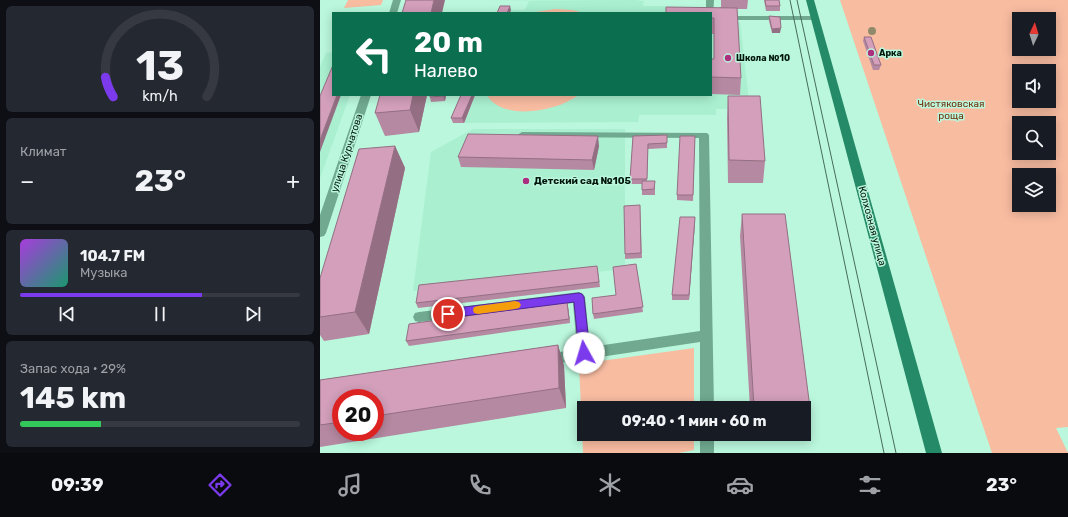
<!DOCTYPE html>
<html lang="ru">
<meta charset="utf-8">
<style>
:root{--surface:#171b24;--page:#242831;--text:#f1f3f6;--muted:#9ea1a6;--line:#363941;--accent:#7c3aed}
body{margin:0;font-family:Rubik,sans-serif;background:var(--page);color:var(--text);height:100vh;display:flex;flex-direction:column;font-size:15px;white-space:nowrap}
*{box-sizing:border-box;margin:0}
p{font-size:13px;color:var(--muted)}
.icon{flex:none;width:22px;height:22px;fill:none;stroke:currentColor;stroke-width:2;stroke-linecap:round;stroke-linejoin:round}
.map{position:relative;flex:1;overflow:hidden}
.details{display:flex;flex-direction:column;gap:6px;padding:6px;background:#0d0f14;width:320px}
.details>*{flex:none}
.guide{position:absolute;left:12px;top:12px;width:380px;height:84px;border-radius:0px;box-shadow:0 2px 10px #0003;background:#0b6e4f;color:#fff;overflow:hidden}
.needle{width:26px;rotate:4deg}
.tools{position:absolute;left:692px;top:12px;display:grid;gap:8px}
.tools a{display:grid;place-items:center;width:44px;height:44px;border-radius:0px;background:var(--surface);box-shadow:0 2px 10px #0003;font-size:20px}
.speed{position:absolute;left:12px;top:389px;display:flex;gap:8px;font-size:20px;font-weight:700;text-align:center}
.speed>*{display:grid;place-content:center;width:52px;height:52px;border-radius:50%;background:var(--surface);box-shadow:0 2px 10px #0003;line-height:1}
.speed .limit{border:6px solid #d22;background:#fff;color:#111}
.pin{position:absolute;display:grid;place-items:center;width:34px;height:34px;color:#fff;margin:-17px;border:2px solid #fff;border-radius:50%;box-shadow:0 1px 4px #0007}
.me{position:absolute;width:44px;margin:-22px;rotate:354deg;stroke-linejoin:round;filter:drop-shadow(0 0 3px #0008)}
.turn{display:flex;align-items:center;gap:14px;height:84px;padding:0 16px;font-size:18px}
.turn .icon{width:52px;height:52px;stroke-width:2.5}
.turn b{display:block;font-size:28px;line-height:34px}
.big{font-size:30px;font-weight:700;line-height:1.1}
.details .card{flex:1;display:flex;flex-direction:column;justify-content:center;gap:6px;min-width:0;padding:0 14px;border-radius:6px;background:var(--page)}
.details .dial{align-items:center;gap:0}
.dial svg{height:104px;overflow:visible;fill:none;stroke:var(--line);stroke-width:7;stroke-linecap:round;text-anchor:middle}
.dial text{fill:var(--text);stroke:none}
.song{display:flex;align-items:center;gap:12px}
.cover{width:48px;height:48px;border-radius:6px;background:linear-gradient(135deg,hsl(280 70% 55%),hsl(160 70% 35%))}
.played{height:4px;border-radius:2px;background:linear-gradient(90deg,var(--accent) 65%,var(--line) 65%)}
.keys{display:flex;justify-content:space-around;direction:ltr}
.heat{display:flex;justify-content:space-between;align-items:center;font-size:22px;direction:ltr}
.charge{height:6px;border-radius:3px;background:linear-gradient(90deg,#34c759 29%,var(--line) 0)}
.trip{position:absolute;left:257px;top:401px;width:234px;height:40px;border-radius:0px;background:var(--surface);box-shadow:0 2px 10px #0003;font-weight:700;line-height:40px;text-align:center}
.dock{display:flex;height:64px;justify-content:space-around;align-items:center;background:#090b0e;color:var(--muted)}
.dock .icon{width:28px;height:28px}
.dock .selected{color:var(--accent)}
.dock b{font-size:18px;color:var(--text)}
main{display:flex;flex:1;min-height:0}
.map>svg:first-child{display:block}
</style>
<main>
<section class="details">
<div class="card dial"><svg viewBox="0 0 100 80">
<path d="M14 69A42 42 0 1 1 86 69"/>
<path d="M14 69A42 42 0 0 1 8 54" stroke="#7c3aed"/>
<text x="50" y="56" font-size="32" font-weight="700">13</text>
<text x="50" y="72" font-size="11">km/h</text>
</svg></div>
<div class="card"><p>Климат</p>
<div class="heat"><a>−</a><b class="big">23°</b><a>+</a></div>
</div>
<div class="card">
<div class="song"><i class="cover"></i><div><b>104.7 FM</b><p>Музыка</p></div></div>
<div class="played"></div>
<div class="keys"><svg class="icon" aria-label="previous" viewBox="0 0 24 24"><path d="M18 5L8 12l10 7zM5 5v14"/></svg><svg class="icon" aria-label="pause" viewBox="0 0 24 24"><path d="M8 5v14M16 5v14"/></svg><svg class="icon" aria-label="next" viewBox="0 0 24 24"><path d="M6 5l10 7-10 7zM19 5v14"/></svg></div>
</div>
<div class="card"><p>Запас хода · 29%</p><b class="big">145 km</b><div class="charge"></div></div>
</section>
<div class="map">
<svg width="748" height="453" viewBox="0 0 748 453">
<rect width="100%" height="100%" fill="#baf7dc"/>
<g fill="#a9efd0">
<path d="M314 0 324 1 323 6H346V13H190L191 10H205L209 1H169Z"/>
<path d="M391 22H420L430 109H396V115H319L318 122 144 123 155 95H391Z"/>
<path d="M13 52V95H30L0 178V67L6 53Z"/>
<path d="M153 129H305V269L93 291 111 152Z"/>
</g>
<g fill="#f8bca1" fill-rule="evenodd">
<path d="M28 0H63L61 5 24 8Z"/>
<path d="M520 0H748V427L736 428 748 453H672ZM699 19H729V49H699ZM699 71H729V101H699ZM699 123H729V153H699ZM699 175H729V205H699Z"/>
<path d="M235 9 252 10 264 13H209Z"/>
<path d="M167 95H258C239 111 182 122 167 95Z"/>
<path d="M374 348V408H264V434H374V450L359 453H263L259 364Z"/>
</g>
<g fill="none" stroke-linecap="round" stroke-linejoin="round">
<g fill="#70a990" fill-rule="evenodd">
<path d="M386 0H394L393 15 386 13Z"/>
<path d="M391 16H495L499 18 495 20H391Z"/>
<path d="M202 132 387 133 389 135 394 408H380V342L227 365 222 363 220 359 222 355 257 349 253 303 99 322 95 321 93 317 95 313 99 312 259 292 263 294 265 297 270 347 380 331 379 138 199 137 197 135Z"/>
<rect x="380" y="434" width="14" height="19"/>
</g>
<g fill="#70a990" fill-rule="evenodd">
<path d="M73 0H81L77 13H69Z"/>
<path d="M41 95H51L6 233 4 236 0 237V215Z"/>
</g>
<path fill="#248a67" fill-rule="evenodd" d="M486 0H494L622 453H606Z"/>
<g stroke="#486c5c" stroke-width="1">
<path d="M470 0 564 453"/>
<path d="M477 0 576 453"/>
</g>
</g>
<circle fill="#918a6a" cx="552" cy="31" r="4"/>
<g fill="#b589a1" fill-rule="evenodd">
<path d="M401 0H428L427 9H417L421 78 420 95 391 94V59H394V34H391V13L401 7Z"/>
<path d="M444 0H459L460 6V11H446Z"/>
<path d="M449 16 460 33H452L449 21Z"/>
<path d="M544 37 561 65 559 70H553L543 41Z"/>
<path d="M107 95 99 132 65 136 55 113Z"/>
<path d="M126 95 125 101 111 102 110 97Z"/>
<path d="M141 95H155L144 123H133L131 118Z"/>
<path d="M408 96 445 161 443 183H408L407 118Z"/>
<path d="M347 135V148L328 149 327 181 335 186V195H322V184H310V179L313 136Z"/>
<path d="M375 136 373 201 357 200V195Z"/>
<path d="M75 146 85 168 49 334 4 341 0 335V278Z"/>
<path d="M279 146 274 170 141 167 138 157Z"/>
<path d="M320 210 322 258 305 259V254Z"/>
<path d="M422 214 490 408 484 427V408H430L420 236Z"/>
<path d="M375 217 369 300H352V295Z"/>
<path d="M316 264 323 312 274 319 273 314 296 295Z"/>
<path d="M278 271 280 287 98 308 96 303Z"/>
<path d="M247 302 248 307 250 323 89 346 86 341Z"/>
<path d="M238 345 244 366 246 408 0 447V380ZM21 398H55V432H21Z"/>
</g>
<g fill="#946f83">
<path d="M114 0H125L122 13H111Z"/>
<path d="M190 6 191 10 190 13H187Z"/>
<path d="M461 28 460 33H452V29Z"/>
<path d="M17 95H21L0 152V140Z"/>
<path d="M93 95H107L99 132 90 110Z"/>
<path d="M123 95H126L125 101 123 96Z"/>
<path d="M152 95H155L144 123 142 118Z"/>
<path d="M278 136 279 146 274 170 272 160Z"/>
<path d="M75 146 85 168 49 334 35 312Z"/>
<path d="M375 217V223L369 300V295Z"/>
<path d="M247 302 248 307 250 323 249 319Z"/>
<path d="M238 345 244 366 246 408 239 388Z"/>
</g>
<g fill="#d39fbb" stroke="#946f83">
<path d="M86 0H114L111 13H82Z"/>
<path d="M445 0H459L460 6H446Z"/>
<path d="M180 6H190L187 13H177Z"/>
<path d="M346 7 417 8 421 78 391 77V59H394V18H391V13H346Z"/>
<path d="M449 16 460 17 461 28 452 29Z"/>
<path d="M544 37H551L561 65H554Z"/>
<path d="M13 65V95H17L0 140V96Z"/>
<path d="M60 95H93L90 110 55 113Z"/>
<path d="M110 95H123V96L110 97Z"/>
<path d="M141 95H152L142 118H131Z"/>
<path d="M408 96H440L445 161 409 160Z"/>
<path d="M148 134 278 136 272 160 138 157Z"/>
<path d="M347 135V143L328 144 327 179H310L313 136Z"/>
<path d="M360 136H375L373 195H357Z"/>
<path d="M75 146 35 312 0 317V278L39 149Z"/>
<path d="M322 181H335L334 189 322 190Z"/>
<path d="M320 205 321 253 305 254 304 206Z"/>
<path d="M422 214H465L490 408 434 407Z"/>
<path d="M360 217H375L369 295H352Z"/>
<path d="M316 264 323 307 273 314 272 298 296 295 293 267Z"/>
<path d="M277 266 279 282 96 303 99 285Z"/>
<path d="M247 302 249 319 86 341 89 324Z"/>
<path d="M238 345 239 388 55 416V398H21V422L0 425V380Z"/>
</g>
<path fill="#7c3aed" stroke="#51269a" d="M259 293 262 294 264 297 270 353 268 356 264 358 260 356 259 353 254 302 128 318 125 317 123 314 125 311 128 309Z"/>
<path fill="#f59e0b" d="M195 301 199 302 201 305 199 308 195 309 158 314 154 313 153 310 154 307 158 306Z"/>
<g fill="#ab2e7f" stroke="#baf7dc" stroke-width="1.5">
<circle cx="551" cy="53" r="4"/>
<circle cx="408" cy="58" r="4"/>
<circle cx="206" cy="181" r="4"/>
</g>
<g text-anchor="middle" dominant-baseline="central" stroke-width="3" stroke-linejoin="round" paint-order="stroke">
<g font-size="9" font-weight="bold" fill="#01160d" stroke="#baf7dc" text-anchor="start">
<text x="559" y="53">Арка</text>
<text x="416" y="58">Школа №10</text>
</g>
<g font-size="10" fill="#70300d" stroke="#baf7dc">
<text x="631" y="104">Чистяковская<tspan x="631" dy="12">роща</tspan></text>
</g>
<g font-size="10" fill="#01160d" stroke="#baf7dc">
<text transform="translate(27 153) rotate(-72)">улица Курчатова</text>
<text transform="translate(552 226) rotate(75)">Колхозная улица</text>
</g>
<g font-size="10" font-weight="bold" fill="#01160d" stroke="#baf7dc" text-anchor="start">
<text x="214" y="181">Детский сад №105</text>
</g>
</g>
</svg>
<div class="tools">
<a><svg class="needle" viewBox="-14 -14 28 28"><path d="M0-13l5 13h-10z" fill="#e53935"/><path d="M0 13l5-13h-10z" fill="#9ea1a6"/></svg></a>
<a><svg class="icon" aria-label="sound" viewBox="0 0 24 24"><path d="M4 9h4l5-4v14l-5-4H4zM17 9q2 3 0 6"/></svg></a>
<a><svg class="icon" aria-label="search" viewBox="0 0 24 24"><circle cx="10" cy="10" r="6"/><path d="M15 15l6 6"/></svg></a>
<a><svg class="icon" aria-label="layers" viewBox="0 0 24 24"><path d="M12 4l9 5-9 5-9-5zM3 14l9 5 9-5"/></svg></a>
</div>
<div class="speed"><div class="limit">20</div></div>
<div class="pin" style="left:128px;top:314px;background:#d93025"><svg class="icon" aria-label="arrive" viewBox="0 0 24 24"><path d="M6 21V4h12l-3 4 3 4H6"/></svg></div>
<svg class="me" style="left:264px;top:353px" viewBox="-20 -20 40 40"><circle r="19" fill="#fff"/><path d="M0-13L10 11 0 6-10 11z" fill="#7c3aed"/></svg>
<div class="trip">09:40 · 1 мин · 60 m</div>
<div class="guide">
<div class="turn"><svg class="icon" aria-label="left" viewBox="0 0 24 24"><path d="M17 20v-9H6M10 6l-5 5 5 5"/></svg><div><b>20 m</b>Налево</div></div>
</div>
</div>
</main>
<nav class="dock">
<b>09:39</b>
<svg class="icon selected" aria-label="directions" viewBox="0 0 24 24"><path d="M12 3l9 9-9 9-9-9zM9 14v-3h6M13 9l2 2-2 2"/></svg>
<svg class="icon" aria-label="music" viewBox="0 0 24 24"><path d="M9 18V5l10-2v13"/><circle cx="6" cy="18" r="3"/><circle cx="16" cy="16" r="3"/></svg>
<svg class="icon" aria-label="phone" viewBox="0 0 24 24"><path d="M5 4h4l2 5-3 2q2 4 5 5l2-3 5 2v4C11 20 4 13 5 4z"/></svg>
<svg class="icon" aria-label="climate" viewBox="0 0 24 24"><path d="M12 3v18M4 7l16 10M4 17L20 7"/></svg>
<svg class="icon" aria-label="car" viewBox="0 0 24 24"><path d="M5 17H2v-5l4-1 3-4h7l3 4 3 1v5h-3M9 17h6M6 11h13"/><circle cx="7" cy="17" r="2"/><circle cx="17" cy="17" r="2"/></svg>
<svg class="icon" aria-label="filters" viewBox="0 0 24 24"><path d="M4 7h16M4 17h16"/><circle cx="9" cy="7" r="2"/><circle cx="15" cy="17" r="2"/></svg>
<b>23°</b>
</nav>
